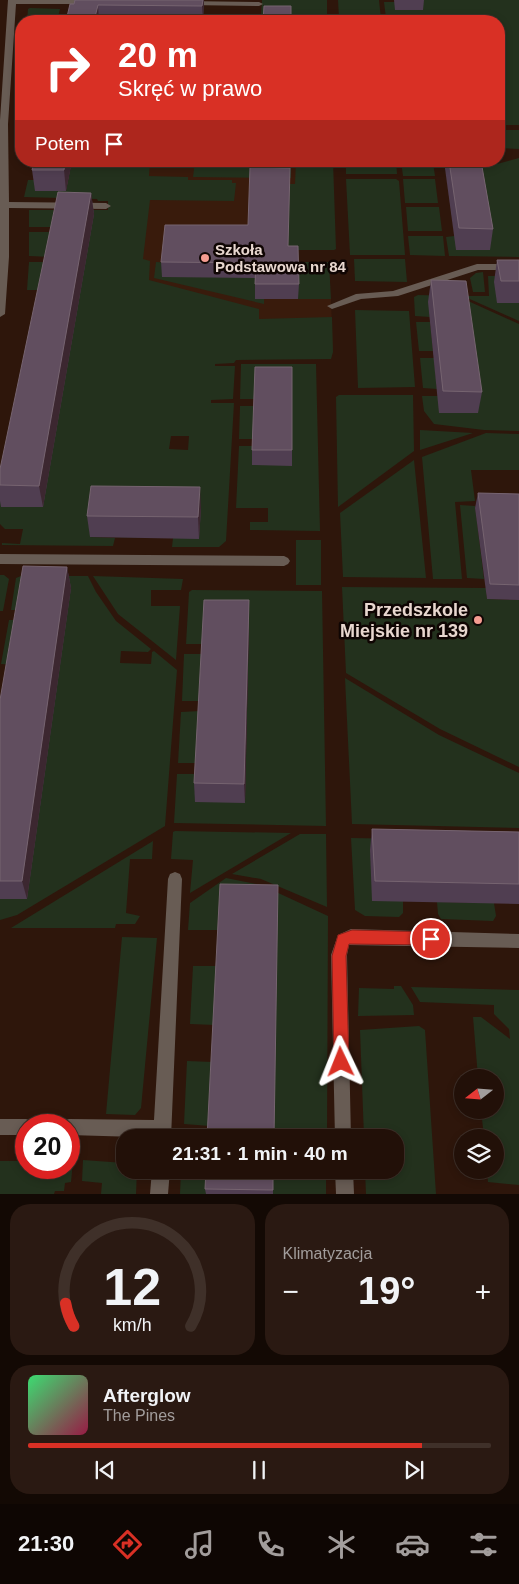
<!DOCTYPE html>
<html lang="pl">
<meta charset="utf-8">
<style>
:root{--surface:#221008;--page:#2a1912;--text:#f1f3f6;--muted:#a29d9c;--line:#3f3029;--accent:#d93025}
body{margin:0;font-family:Helvetica,sans-serif;background:var(--page);color:var(--text);height:100vh;display:flex;flex-direction:column;font-size:19px;white-space:nowrap}
*{box-sizing:border-box;margin:0}
p{font-size:16px;color:var(--muted)}
.icon{flex:none;width:28px;height:28px;fill:none;stroke:currentColor;stroke-width:2;stroke-linecap:round;stroke-linejoin:round}
.map{position:relative;height:1194px;overflow:hidden}
.panel{display:flex;flex-direction:column;gap:10px;padding:10px;background:#130904;flex:1}
.panel>*{flex:none}
.banner{position:absolute;left:15px;top:15px;width:490px;height:152px;border-radius:20px;box-shadow:0 2px 8px #0003,0 0 0 1px var(--line);background:#d93025;color:#fff;overflow:hidden}
.needle{width:32px;rotate:253deg}
.tools{position:absolute;left:454px;top:1069px;display:grid;gap:10px}
.tools a{display:grid;place-items:center;width:50px;height:50px;border-radius:50%;background:var(--surface);box-shadow:0 2px 8px #0003,0 0 0 1px var(--line);font-size:25px}
.speed{position:absolute;left:15px;top:1114px;display:flex;gap:10px;font-size:25px;font-weight:700;text-align:center}
.speed>*{display:grid;place-content:center;width:65px;height:65px;border-radius:50%;background:var(--surface);box-shadow:0 2px 8px #0003,0 0 0 1px var(--line);line-height:1}
.speed .limit{border:8px solid #d22;background:#fff;color:#111}
.pin{position:absolute;display:grid;place-items:center;width:42px;height:42px;color:#fff;margin:-21px;border:2px solid #fff;border-radius:50%;box-shadow:0 1px 5px #0007}
.me{position:absolute;width:55px;margin:-28px;rotate:358deg;stroke-linejoin:round;filter:drop-shadow(0 0 4px #0008)}
.turn{display:flex;align-items:center;gap:18px;height:105px;padding:0 20px;font-size:22px}
.turn .icon{width:65px;height:65px;stroke-width:2.5}
.turn b{display:block;font-size:35px;line-height:42px}
.then{display:flex;align-items:center;height:48px;padding:0 20px;background:#0003;gap:10px;font-size:19px}
.big{font-size:38px;font-weight:700;line-height:1.1}
.panel .tile{flex:1;display:flex;flex-direction:column;justify-content:center;gap:8px;min-width:0;padding:0 18px;border-radius:20px;background:var(--page)}
.panel .dial{align-items:center;gap:0}
.dial svg{height:130px;overflow:visible;fill:none;stroke:var(--line);stroke-width:7;stroke-linecap:round;text-anchor:middle}
.dial text{fill:var(--text);stroke:none}
.song{display:flex;align-items:center;gap:15px}
.cover{width:60px;height:60px;border-radius:8px;background:linear-gradient(135deg,hsl(140 70% 55%),hsl(340 70% 35%))}
.played{height:5px;border-radius:2px;background:linear-gradient(90deg,var(--accent) 85%,var(--line) 85%)}
.keys{display:flex;justify-content:space-around;direction:ltr}
.heat{display:flex;justify-content:space-between;align-items:center;font-size:28px;direction:ltr}
.panel .tiles{flex:1;display:grid;gap:10px;grid-template-columns:1fr 1fr}
.tile:last-child{grid-column:span 2}
.trip{position:absolute;left:116px;top:1129px;width:288px;height:50px;border-radius:20px;background:var(--surface);box-shadow:0 2px 8px #0003,0 0 0 1px var(--line);font-weight:700;line-height:50px;text-align:center}
.menu{display:flex;height:80px;justify-content:space-around;align-items:center;background:#0e0603;color:var(--muted)}
.menu .icon{width:35px;height:35px}
.menu .active{color:var(--accent)}
.menu b{font-size:22px;color:var(--text)}
.map>svg:first-child{display:block}
</style>
<div class="map">
<svg width="519" height="1194" viewBox="0 0 519 1194">
<rect width="100%" height="100%" fill="#2e160b"/>
<path fill="#391b0c" d="M136 161H327L328 185 289 184 298 299H331L333 352 109 348Z"/>
<g fill="#23311d" fill-rule="evenodd">
<path d="M262 0H327V15H261Z"/>
<path d="M338 0H379L381 19 339 18Z"/>
<path d="M422 0H519V125H499V113L503 112 499 97V21H386L449 20 386 18 384 2H395L396 10H423Z"/>
<path d="M28 9 30 8 60 9 57 21H27Z"/>
<path d="M499 130H519V149L499 148Z"/>
<path d="M519 158V257L449 256 446 237 454 236 475 164H497Z"/>
<path d="M72 161H150L149 176 188 177V180H232V183H236L234 201 150 200 143 259 150 261 149 280 259 309V319L332 317 333 352 331 359 236 360 234 363 215 364V366H235L233 399 211 400V403H234L226 541 219 547H172L173 538H199L90 537 115 538 113 546 2 545V543L20 544 23 529H5L0 524V487L92 210H108V201H98L97 199 24 197 28 180H37L35 191H66ZM171 436H189L188 450 169 449Z"/>
<path d="M195 161H291V178L193 177Z"/>
<path d="M296 161H333L336 249 334 250H288L289 184H295Z"/>
<path d="M346 161H396L397 174H346Z"/>
<path d="M401 161H429L433 163 435 176H403Z"/>
<path d="M346 179H396L399 181 405 255H350Z"/>
<path d="M403 179H435L438 203H405Z"/>
<path d="M406 207H439L442 231H408Z"/>
<path d="M29 210H54L51 227H29Z"/>
<path d="M29 232H57L52 257 29 256Z"/>
<path d="M408 236H443L445 256 410 255Z"/>
<path d="M354 259H405L407 282 355 281Z"/>
<path d="M29 262H51L45 290H27Z"/>
<path d="M156 262 256 268 255 299H264V304L154 278Z"/>
<path d="M298 262H329L331 299H298Z"/>
<path d="M483 272 485 292H473L470 278 476 273Z"/>
<path d="M488 276H515L519 303V321L463 296H489Z"/>
<path d="M418 295 457 296 519 324V431L484 430 434 424 424 411 422 396H438L440 413H478L429 302 430 317 415 316 414 297Z"/>
<path d="M355 310 409 311 415 387 358 388Z"/>
<path d="M416 322H430L433 351H419Z"/>
<path d="M420 358H434L437 389 423 388Z"/>
<path d="M241 364H316L320 531 250 530V522H268V508H236L239 446H253L254 399H240Z"/>
<path d="M339 395H413L414 451 338 507 336 397Z"/>
<path d="M240 406H254L253 439H239Z"/>
<path d="M420 430 473 433 420 450Z"/>
<path d="M486 433 519 434V470H471L475 501 455 502 462 579H433L422 457Z"/>
<path d="M414 460 426 578 343 577 340 513Z"/>
<path d="M460 505 475 506 484 579 467 578Z"/>
<rect x="296" y="540" width="25" height="45"/>
<path d="M0 575H4L9 579 3 611H0Z"/>
<path d="M21 576H88L96 592 116 621 151 649 148 652 121 651 120 663 151 664 152 652 154 651 177 670 165 826 17 915 0 920V899H27L24 610H11L16 578Z"/>
<path d="M93 576 183 579 181 590H151V606H180L176 660 118 614Z"/>
<path d="M342 587 486 588 487 599 519 600V767L440 729 346 673Z"/>
<path d="M192 590 322 591 326 826 174 823 177 774H197L245 803 249 622 204 644H186L189 592Z"/>
<path d="M9 620H22L15 665 1 664Z"/>
<path d="M184 654H203L200 701H182Z"/>
<path d="M345 678 439 735 519 773V828L352 824Z"/>
<path d="M200 711 198 763H178L181 712Z"/>
<path d="M175 831 291 833 190 893 193 860 171 859 173 832Z"/>
<path d="M300 834H326L327 907 261 879 232 874Z"/>
<path d="M351 838 519 841 372 900 403 901V913L399 917 365 916 355 910Z"/>
<path d="M153 841 152 859H130L126 913 140 916 135 924H116L115 928H11Z"/>
<path d="M226 878 261 885 328 916 327 1137H274L219 930H188L190 903Z"/>
<path d="M437 902 494 903 496 916 493 921 441 919 438 914Z"/>
<path d="M122 937 157 938 141 1108 135 1115 106 1114Z"/>
<path d="M193 966H217L215 1025 190 1024Z"/>
<path d="M394 986H401L413 1005 414 1015 358 1016 359 988 394 989Z"/>
<path d="M411 987 519 990V1185L488 1182 487 1170H495V1138L484 1137 481 1110H495V1078L478 1077 473 1017H481L510 1039 509 1029 494 1014V1005L420 1002Z"/>
<path d="M419 1026 425 1030 436 1194H366L365 1170H395V1138L364 1137 360 1030Z"/>
<path d="M187 1061 213 1062 210 1126 184 1124Z"/>
<path d="M83 1160 125 1163V1170H137L136 1194H101L102 1183 82 1181Z"/>
<path d="M0 1161H26V1168H69V1161H73L71 1182 65 1183 64 1191H55L54 1194H0Z"/>
<path d="M181 1170H208L207 1194H180Z"/>
<rect x="273" y="1170" width="53" height="24"/>
</g>
<g fill="none" stroke-linecap="round" stroke-linejoin="round">
<g fill="#685c54" fill-rule="evenodd">
<path d="M8 0H93L96 2 92 4H16L8 124 9 202 106 203 111 206 106 209 9 208V257L5 314 0 317V120Z"/>
<path d="M184 1 259 2 263 4 259 6 187 5 183 3Z"/>
<path d="M477 264H519V270H478L398 296 361 299 332 309 327 306 356 294 393 291Z"/>
<path d="M0 554 284 556 288 558 290 561 288 564 284 566 0 564Z"/>
<path d="M175 872 180 874 182 879 171 1138 69 1135V1125H61L63 1121 69 1119 154 1120 168 879 170 874Z"/>
<path d="M351 929 519 934V948L349 945 347 955 351 1138H335L331 955 338 935Z"/>
<path d="M0 1119H26L32 1121 34 1125H26V1135H0Z"/>
<path d="M152 1170H170L168 1194H150Z"/>
<path d="M335 1170H353L354 1194H336Z"/>
</g>
</g>
<g fill="#503e51">
<path d="M75 0H204L203 21H66Z"/>
<path d="M394 0H424L423 10H395Z"/>
<path d="M34 161H72L66 191H35L32 170Z"/>
<path d="M444 161H481L493 229 490 250H456Z"/>
<path d="M91 193 94 214 43 507H1L0 501V469Z"/>
<path d="M288 246 299 284 298 299H255V278L162 277 161 262Z"/>
<path d="M497 260H519V303H497L494 282Z"/>
<path d="M431 280 482 392 478 413H439L428 302Z"/>
<path d="M252 450H292V466L252 465Z"/>
<path d="M478 493 519 494V600L487 599 475 508Z"/>
<path d="M201 508 199 539 90 537 87 516Z"/>
<path d="M67 567 71 588 27 899H0V700Z"/>
<path d="M249 600V621L245 803 195 802 194 783Z"/>
<path d="M372 829 519 832V904L372 901 370 850Z"/>
<path d="M273 1170V1194H206L205 1189Z"/>
</g>
<g fill="#3c2730">
<path d="M203 0H204V7L203 21 202 6Z"/>
<path d="M98 5 99 21H94Z"/>
<path d="M65 161H72L66 191 64 170Z"/>
<path d="M91 193 94 214 43 507 39 486Z"/>
<path d="M200 487 201 508 199 539 198 517Z"/>
<path d="M67 567 71 588 27 899 22 881Z"/>
<path d="M249 600V621L245 803 244 784Z"/>
</g>
<g fill="#614e5f" stroke="#766470">
<path d="M75 0H203L202 6 98 5 94 21H66L70 4H74Z"/>
<path d="M264 6H291V21H263Z"/>
<path d="M34 161H65L64 170H32Z"/>
<path d="M449 161H481L493 229 459 228Z"/>
<path d="M250 167 290 168 288 246H298L299 284H255L256 263 161 262 165 225H248Z"/>
<path d="M58 192 91 193 39 486 0 485V469Z"/>
<path d="M497 260H519V281H501Z"/>
<path d="M431 280 466 281 482 392 443 391Z"/>
<path d="M255 367H292V450H252Z"/>
<path d="M91 486 200 487 198 517 87 516Z"/>
<path d="M478 493 519 494V585L490 584Z"/>
<path d="M23 566 67 567 22 881H0V700Z"/>
<path d="M204 600H249L244 784 194 783Z"/>
<path d="M372 829 519 832V884L375 881Z"/>
<path d="M220 884 278 885 274 1138H207Z"/>
<path d="M206 1170H273V1190L205 1189Z"/>
</g>
<path fill="#d93025" stroke="#8d1f18" d="M352 930 431 932 436 934 438 939 436 943 431 945 349 944 346 956 349 1062 347 1067 341 1069 336 1067 334 1062 332 956 338 935Z"/>
<g fill="#f59c91" stroke="#0f0503" stroke-width="2">
<circle cx="205" cy="258" r="5"/>
<circle cx="478" cy="620" r="5"/>
</g>
<g text-anchor="middle" dominant-baseline="central" stroke-width="5" stroke-linejoin="round" paint-order="stroke">
<g font-size="15" font-weight="bold" fill="#e8d7cf" stroke="#0f0503" text-anchor="start">
<text x="215" y="249">Szkoła<tspan x="215" dy="17">Podstawowa nr 84</tspan></text>
</g>
<g font-size="18" font-weight="bold" fill="#e8d7cf" stroke="#0f0503" text-anchor="end">
<text x="468" y="610">Przedszkole<tspan x="468" dy="21">Miejskie nr 139</tspan></text>
</g>
</g>
</svg>
<div class="tools">
<a><svg class="needle" viewBox="-14 -14 28 28"><path d="M0-13l5 13h-10z" fill="#e53935"/><path d="M0 13l5-13h-10z" fill="#a29d9c"/></svg></a>
<a><svg class="icon" aria-label="layers" viewBox="0 0 24 24"><path d="M12 4l9 5-9 5-9-5zM3 14l9 5 9-5"/></svg></a>
</div>
<div class="speed"><div class="limit">20</div></div>
<div class="pin" style="left:431px;top:939px;background:#d93025"><svg class="icon" aria-label="arrive" viewBox="0 0 24 24"><path d="M6 21V4h12l-3 4 3 4H6"/></svg></div>
<svg class="me" style="left:341px;top:1062px" viewBox="-20 -20 40 40"><path d="M0-17L14 15 0 8-14 15z" fill="#d93025" stroke="#fff" stroke-width="4"/></svg>
<div class="trip">21:31 · 1 min · 40 m</div>
<div class="banner">
<div class="turn"><svg class="icon" aria-label="right" viewBox="0 0 24 24"><path d="M7 20v-9h11M14 6l5 5-5 5"/></svg><div><b>20 m</b>Skręć w prawo</div></div>
<div class="then">Potem<svg class="icon" aria-label="arrive" viewBox="0 0 24 24"><path d="M6 21V4h12l-3 4 3 4H6"/></svg></div>
</div>
</div>
<section class="panel">
<div class="tiles">
<div class="tile dial"><svg viewBox="0 0 100 80">
<path d="M14 69A42 42 0 1 1 86 69"/>
<path d="M14 69A42 42 0 0 1 9 55" stroke="#d93025"/>
<text x="50" y="56" font-size="32" font-weight="700">12</text>
<text x="50" y="72" font-size="11">km/h</text>
</svg></div>
<div class="tile"><p>Klimatyzacja</p>
<div class="heat"><a>−</a><b class="big">19°</b><a>+</a></div>
</div>
<div class="tile">
<div class="song"><i class="cover"></i><div><b>Afterglow</b><p>The Pines</p></div></div>
<div class="played"></div>
<div class="keys"><svg class="icon" aria-label="previous" viewBox="0 0 24 24"><path d="M18 5L8 12l10 7zM5 5v14"/></svg><svg class="icon" aria-label="pause" viewBox="0 0 24 24"><path d="M8 5v14M16 5v14"/></svg><svg class="icon" aria-label="next" viewBox="0 0 24 24"><path d="M6 5l10 7-10 7zM19 5v14"/></svg></div>
</div>
</div>
</section>
<nav class="menu">
<b>21:30</b>
<svg class="icon active" aria-label="directions" viewBox="0 0 24 24"><path d="M12 3l9 9-9 9-9-9zM9 14v-3h6M13 9l2 2-2 2"/></svg>
<svg class="icon" aria-label="music" viewBox="0 0 24 24"><path d="M9 18V5l10-2v13"/><circle cx="6" cy="18" r="3"/><circle cx="16" cy="16" r="3"/></svg>
<svg class="icon" aria-label="phone" viewBox="0 0 24 24"><path d="M5 4h4l2 5-3 2q2 4 5 5l2-3 5 2v4C11 20 4 13 5 4z"/></svg>
<svg class="icon" aria-label="climate" viewBox="0 0 24 24"><path d="M12 3v18M4 7l16 10M4 17L20 7"/></svg>
<svg class="icon" aria-label="car" viewBox="0 0 24 24"><path d="M5 17H2v-5l4-1 3-4h7l3 4 3 1v5h-3M9 17h6M6 11h13"/><circle cx="7" cy="17" r="2"/><circle cx="17" cy="17" r="2"/></svg>
<svg class="icon" aria-label="filters" viewBox="0 0 24 24"><path d="M4 7h16M4 17h16"/><circle cx="9" cy="7" r="2"/><circle cx="15" cy="17" r="2"/></svg>
</nav>
